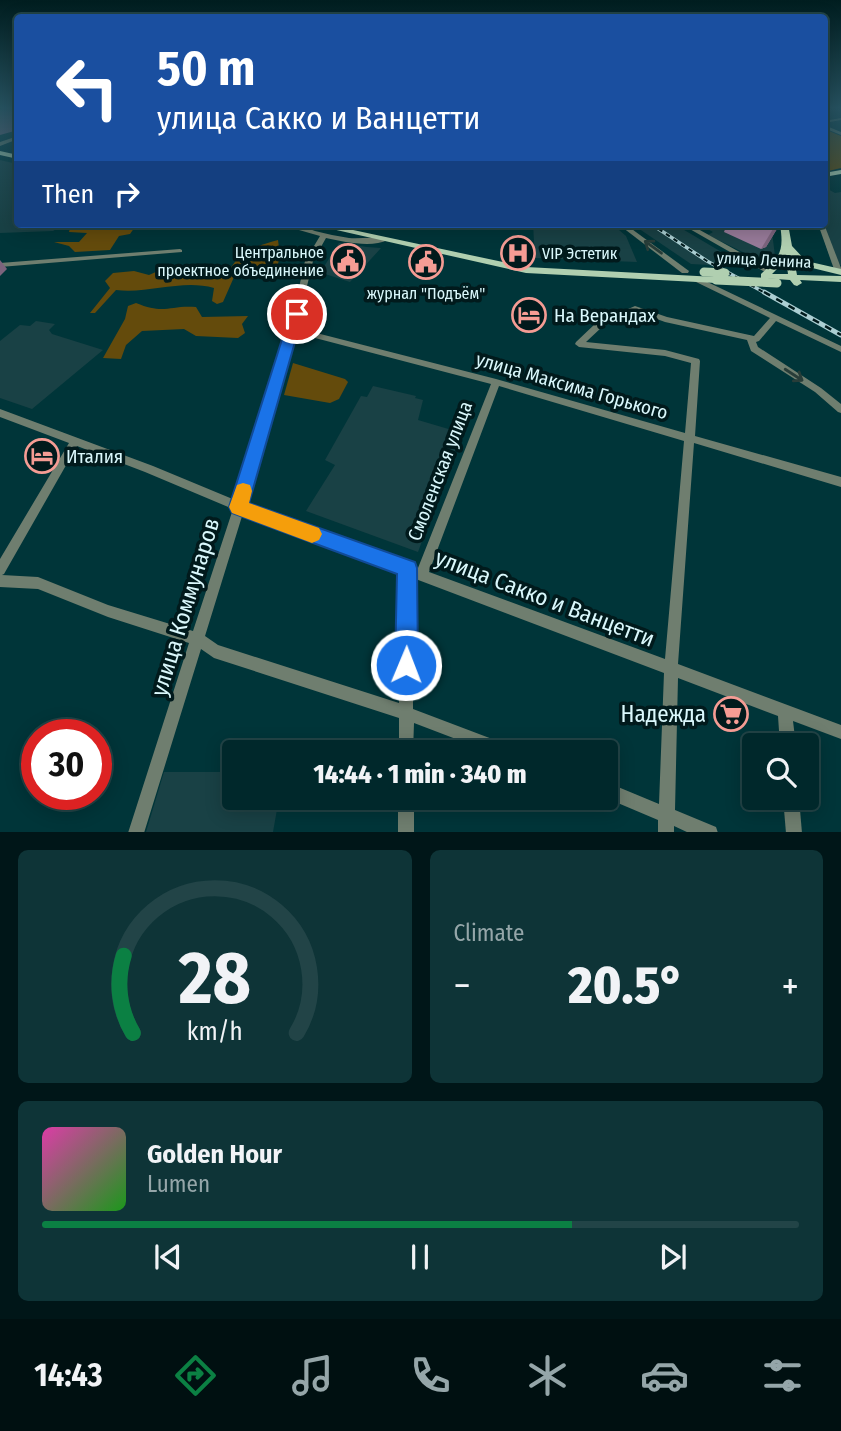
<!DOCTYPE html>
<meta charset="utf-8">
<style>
:root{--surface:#00282b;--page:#0e3437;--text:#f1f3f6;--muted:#95a6a9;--line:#224447;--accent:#0b8043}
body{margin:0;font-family:"Fira Sans Condensed",sans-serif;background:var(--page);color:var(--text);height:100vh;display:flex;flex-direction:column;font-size:26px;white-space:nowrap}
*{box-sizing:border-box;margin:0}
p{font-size:23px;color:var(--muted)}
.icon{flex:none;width:38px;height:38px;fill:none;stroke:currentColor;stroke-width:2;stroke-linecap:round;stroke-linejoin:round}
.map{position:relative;height:832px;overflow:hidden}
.panel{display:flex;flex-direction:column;gap:18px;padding:18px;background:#001618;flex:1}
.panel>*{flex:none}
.banner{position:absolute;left:14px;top:14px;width:814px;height:214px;border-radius:7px;box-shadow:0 4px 18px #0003,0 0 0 2px var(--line);background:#1a4fa0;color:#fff;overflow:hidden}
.fabs{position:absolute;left:742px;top:733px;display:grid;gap:14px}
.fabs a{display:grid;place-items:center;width:77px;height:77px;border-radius:7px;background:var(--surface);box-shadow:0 4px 18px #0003,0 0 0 2px var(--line);font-size:35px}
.speed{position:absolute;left:21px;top:719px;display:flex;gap:14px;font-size:35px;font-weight:700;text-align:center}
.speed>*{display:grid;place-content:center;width:91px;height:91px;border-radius:50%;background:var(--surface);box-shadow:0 4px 18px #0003,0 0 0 2px var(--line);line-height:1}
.speed .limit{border:10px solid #d22;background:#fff;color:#111}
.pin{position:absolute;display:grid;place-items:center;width:60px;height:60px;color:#fff;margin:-30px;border:4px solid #fff;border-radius:50%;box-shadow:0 2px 7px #0007}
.me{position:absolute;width:77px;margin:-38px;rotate:1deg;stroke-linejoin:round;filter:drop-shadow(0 0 5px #0008)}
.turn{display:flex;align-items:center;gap:24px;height:147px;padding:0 28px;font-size:32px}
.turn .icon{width:91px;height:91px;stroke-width:2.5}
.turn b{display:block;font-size:49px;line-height:60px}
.then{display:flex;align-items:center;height:66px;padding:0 28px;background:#0003;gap:14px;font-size:26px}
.big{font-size:52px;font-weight:800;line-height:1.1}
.panel .tile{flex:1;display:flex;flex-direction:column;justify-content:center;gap:10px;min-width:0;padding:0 24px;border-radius:10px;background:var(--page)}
.panel .dial{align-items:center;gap:0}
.dial svg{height:182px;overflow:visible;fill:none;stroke:var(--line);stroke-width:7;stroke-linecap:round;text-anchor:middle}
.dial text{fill:var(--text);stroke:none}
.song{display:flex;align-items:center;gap:21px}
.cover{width:84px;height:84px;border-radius:10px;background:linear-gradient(135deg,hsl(320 70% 55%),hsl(120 70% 35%))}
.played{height:7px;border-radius:4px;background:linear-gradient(90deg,var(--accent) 70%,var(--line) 70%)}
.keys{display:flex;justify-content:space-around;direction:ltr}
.heat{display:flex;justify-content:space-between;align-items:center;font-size:38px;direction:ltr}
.panel .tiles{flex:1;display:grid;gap:18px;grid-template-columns:1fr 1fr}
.tile:last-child{grid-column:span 2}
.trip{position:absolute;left:222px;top:740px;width:396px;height:70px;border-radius:7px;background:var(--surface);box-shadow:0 4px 18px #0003,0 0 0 2px var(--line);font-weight:800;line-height:70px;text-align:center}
.tabs{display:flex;height:112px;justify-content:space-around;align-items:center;background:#001011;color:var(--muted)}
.tabs .icon{width:49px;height:49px}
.tabs .current{color:var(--accent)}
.tabs b{font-size:32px;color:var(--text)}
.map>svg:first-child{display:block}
</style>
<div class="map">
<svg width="841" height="833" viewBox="0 0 841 833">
<rect width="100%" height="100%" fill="#003539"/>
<g fill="#194145">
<path d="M0 160 17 164 18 224H65L53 231 0 233Z"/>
<path d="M824 187 835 193 841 192V265L832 264 819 224H824Z"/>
<path d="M533 224H612L626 236 637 262 535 258Z"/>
<path d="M632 224H674L747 267 691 264Z"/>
<path d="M710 224H771L775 256 765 263 708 235 713 232 704 227Z"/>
<path d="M339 243 367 247 381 248 350 282 325 274V265Z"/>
<path d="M36 321 55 324 49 330 52 334 103 350 32 409 0 398V341L20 325 30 326Z"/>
<path d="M373 386 416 396 415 398 423 400 418 420 462 433 418 552 306 511 335 465 325 460 361 396 367 397Z"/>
<path d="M164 772H234V798H279L273 832H146Z"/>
</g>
<g fill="#644b0c">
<path d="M824 129 841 136V168L824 172Z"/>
<path d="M71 224H137L130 234 119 236 110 250 75 252 69 246 54 242H79L87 233 69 232Z"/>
<path d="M278 240 279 248H296L295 253 280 259 271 278 264 280 252 273 250 268H238L223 302 217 304 212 301 214 288C182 279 149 294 116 290L95 313H90L110 288 105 281 113 273 134 271 149 275 158 271 206 278 229 271C240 250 257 246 278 240Z"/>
<path d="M136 303C165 315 169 305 196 307L202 317 248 316 242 324 245 333 238 338 196 336 184 329 142 331 126 345 121 359 103 358 125 319 128 306Z"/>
<path d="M293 363 345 379 348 382 339 399 330 403 284 395Z"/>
</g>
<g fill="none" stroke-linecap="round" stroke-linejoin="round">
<g fill="#6f7e6f" fill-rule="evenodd">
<path d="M841 118V120L824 123V121Z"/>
<path d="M824 125 841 132V135L824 128Z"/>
<path d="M18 136V139L0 146V142Z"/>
<path d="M288 224C298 224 306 228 315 231 326 234 338 236 349 238 361 239 378 236 388 240 371 248 345 242 326 238L313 261 297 328 496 379 685 433 691 363 665 356 579 347 575 344 576 342 596 323 635 306 667 317 754 336 770 318 694 281V277H697L841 346V352L776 321 759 341 756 342 758 347 821 388 841 404V413L838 412 815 392 751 351 747 340 665 322 635 311 602 327 586 342 665 350 699 359 700 361 695 436 841 477V487L694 443 678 664 841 725V739L793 721 796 746H780L778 716 678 678 675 810 716 827 718 833H689L674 826V833H658V820L606 798V782L659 804 664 673 413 578V709L513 747 515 752H490L414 723 413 752H399V718L214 658 201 649 144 833H128L189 643 108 617 38 589 0 587V559L69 443 0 417V409L153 466 235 500 293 314 305 261 320 236 299 230ZM296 333 491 384 418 568 407 562 404 563 245 504ZM499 386 684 441 665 659 429 572ZM77 446 145 472 233 509 193 631 108 605 38 577 2 575 4 574ZM243 513 401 573 399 703 218 645 205 636Z"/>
<path d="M618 224H625L689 271 688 273H682Z"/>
<path d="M681 224H689L772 270 768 272H765Z"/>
<path d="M818 224H824L841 268V274L835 272Z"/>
<path d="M180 249 182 250V252L0 267V263Z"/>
<rect x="398" y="798" width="16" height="35"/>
<path d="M783 798H799L802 833H786Z"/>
</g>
<g fill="#b0cfb0" fill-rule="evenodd">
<path d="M0 151 18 155V159L0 155Z"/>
<path d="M841 170V174L824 177V173Z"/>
<path d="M310 224H325L526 267 716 277 721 280 716 283 526 273Z"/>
<path d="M780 224H788L792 246 806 261 841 269V275L800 265 794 259 797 275 841 276V282L800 280 802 283 797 286 794 285 790 280 761 278V274C781 256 784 251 780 224ZM786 260 788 274H772Z"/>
</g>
<g stroke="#abced2" stroke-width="3.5">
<path id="rail-far1" d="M651 224 707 261 767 294"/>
</g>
<g stroke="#abced2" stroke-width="5">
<path id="rail" d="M764 292 841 335"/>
</g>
<use href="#rail-far1" stroke="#011a1c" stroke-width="2" stroke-dasharray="4.5" stroke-linecap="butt"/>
<use href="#rail" stroke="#011a1c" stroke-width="2.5" stroke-dasharray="7" stroke-linecap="butt"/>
<g stroke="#b0cfb0" stroke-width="9">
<path d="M704 272 725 273"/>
<path d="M716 280 777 283"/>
</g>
</g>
<path fill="#987b9a" d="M727 224H780L766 247 761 249 724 232Z"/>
<g fill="#7c647d">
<path d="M5 108H18V130L0 135V110Z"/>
<path d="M776 224H780L766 247 761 249Z"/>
<path d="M0 260 7 269 0 276Z"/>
</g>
<defs><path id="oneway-shaft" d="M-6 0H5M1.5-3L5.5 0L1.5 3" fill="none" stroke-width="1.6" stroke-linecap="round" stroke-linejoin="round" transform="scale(1.75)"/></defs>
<g stroke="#283d39">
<use href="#oneway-shaft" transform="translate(653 247) rotate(-144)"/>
<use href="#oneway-shaft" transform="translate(794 375) rotate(33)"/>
</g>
<linearGradient id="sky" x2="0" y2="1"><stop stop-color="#001d1f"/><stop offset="0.48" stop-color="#26515f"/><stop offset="1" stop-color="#26515f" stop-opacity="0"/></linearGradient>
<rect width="841" height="225" fill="url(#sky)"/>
<path fill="#1a73e8" stroke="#114b97" stroke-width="2" d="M297 309 303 314 249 503 415 562 417 568 418 665 414 673 406 676 398 673 395 665 397 574 232 513 229 507 290 314Z"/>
<path fill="#f59e0b" d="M243 483 250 485 252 491 249 503 319 528 322 534 319 540 312 543 232 513 229 507 237 485Z"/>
<defs>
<g id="hospital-ring" transform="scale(1.75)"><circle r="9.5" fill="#011a1c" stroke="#f59c94" stroke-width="1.5"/><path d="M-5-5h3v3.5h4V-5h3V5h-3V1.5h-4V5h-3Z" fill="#f59c94"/></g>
<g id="civic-ring" transform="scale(1.75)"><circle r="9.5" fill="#011a1c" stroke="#f59c94" stroke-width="1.5"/><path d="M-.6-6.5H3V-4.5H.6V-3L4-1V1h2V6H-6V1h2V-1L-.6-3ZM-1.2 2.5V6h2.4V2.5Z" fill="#f59c94"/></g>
<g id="hotel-ring" transform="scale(1.75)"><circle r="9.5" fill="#011a1c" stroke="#f59c94" stroke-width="1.5"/><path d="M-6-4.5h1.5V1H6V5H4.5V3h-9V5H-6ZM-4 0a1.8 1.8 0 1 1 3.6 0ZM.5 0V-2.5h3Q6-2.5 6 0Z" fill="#f59c94"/></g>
<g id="supermarket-ring" transform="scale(1.75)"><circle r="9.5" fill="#011a1c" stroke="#f59c94" stroke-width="1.5"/><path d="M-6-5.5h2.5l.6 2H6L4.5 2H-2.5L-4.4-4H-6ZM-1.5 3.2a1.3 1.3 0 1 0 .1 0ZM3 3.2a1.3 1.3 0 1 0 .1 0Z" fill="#f59c94"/></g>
</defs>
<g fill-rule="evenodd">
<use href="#hospital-ring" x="518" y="253"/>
<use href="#civic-ring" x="348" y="261"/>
<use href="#civic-ring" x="426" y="262"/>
<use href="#hotel-ring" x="529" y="315"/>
<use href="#hotel-ring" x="42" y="456"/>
<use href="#supermarket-ring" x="731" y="714"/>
</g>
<g text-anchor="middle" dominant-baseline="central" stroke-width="7" stroke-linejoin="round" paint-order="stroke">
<g font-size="16" fill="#daf8fc" stroke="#011a1c" text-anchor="end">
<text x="324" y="252">Центральное<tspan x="324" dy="18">проектное объединение</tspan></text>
<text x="542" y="253" text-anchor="start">VIP Эстетик</text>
<text x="426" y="293" text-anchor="middle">журнал "Подъём"</text>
</g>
<g font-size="16" fill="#daf8fc" stroke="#011a1c">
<text transform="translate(764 260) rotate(3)">улица Ленина</text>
</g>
<g font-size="19" fill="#daf8fc" stroke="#011a1c" text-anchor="start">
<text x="554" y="315">На Верандах</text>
<text x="66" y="456">Италия</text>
</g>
<g font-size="19" fill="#daf8fc" stroke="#011a1c">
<text transform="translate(572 386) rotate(16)">улица Максима Горького</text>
<text transform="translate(440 471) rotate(-69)">Смоленская улица</text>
</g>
<g font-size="23" fill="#daf8fc" stroke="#011a1c">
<text transform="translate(545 598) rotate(21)">улица Сакко и Ванцетти</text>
<text transform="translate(185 607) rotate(-73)">улица Коммунаров</text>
</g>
<g font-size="23" fill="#daf8fc" stroke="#011a1c" text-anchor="end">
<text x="706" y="714">Надежда</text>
</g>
</g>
</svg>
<div class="fabs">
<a><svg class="icon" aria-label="search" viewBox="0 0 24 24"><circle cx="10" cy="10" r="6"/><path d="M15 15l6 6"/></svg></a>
</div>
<div class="speed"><div class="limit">30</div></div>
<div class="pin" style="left:297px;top:314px;background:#d93025"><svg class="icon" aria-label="arrive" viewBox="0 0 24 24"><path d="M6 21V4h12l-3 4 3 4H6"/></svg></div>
<svg class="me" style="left:406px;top:665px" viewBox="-20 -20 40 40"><circle r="17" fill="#1a73e8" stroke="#fff" stroke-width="3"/><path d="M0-11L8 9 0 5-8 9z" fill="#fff"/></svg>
<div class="trip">14:44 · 1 min · 340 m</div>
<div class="banner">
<div class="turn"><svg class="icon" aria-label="left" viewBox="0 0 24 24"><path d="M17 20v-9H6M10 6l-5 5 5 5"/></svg><div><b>50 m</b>улица Сакко и Ванцетти</div></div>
<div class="then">Then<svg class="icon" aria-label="right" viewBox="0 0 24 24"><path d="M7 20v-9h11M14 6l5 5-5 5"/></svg></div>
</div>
</div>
<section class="panel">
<div class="tiles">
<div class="tile dial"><svg viewBox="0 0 100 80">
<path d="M14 69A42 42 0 1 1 86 69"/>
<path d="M14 69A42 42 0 0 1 10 35" stroke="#0b8043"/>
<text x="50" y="56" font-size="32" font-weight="700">28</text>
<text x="50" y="72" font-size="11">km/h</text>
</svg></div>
<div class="tile"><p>Climate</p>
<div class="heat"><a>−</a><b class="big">20.5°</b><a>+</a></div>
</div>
<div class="tile">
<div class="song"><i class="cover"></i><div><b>Golden Hour</b><p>Lumen</p></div></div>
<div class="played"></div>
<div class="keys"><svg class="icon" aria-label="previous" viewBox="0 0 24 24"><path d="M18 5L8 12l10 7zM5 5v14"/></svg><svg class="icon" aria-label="pause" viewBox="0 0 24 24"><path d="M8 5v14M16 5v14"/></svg><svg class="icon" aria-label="next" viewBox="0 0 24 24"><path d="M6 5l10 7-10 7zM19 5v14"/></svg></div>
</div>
</div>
</section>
<nav class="tabs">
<b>14:43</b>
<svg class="icon current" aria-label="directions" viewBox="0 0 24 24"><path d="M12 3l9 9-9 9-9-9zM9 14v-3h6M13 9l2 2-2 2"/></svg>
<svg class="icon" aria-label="music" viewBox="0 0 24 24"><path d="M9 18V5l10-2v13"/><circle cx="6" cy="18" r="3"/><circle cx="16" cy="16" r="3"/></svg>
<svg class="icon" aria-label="phone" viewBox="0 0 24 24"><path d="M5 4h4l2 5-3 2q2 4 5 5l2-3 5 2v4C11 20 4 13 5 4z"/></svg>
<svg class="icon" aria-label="climate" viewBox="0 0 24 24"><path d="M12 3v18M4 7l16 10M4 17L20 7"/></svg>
<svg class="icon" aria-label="car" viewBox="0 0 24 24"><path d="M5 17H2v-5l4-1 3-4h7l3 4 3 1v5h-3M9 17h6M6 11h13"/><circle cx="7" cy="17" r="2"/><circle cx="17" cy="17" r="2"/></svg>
<svg class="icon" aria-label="filters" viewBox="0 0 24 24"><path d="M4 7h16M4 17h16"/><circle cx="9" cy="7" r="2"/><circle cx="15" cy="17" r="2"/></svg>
</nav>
